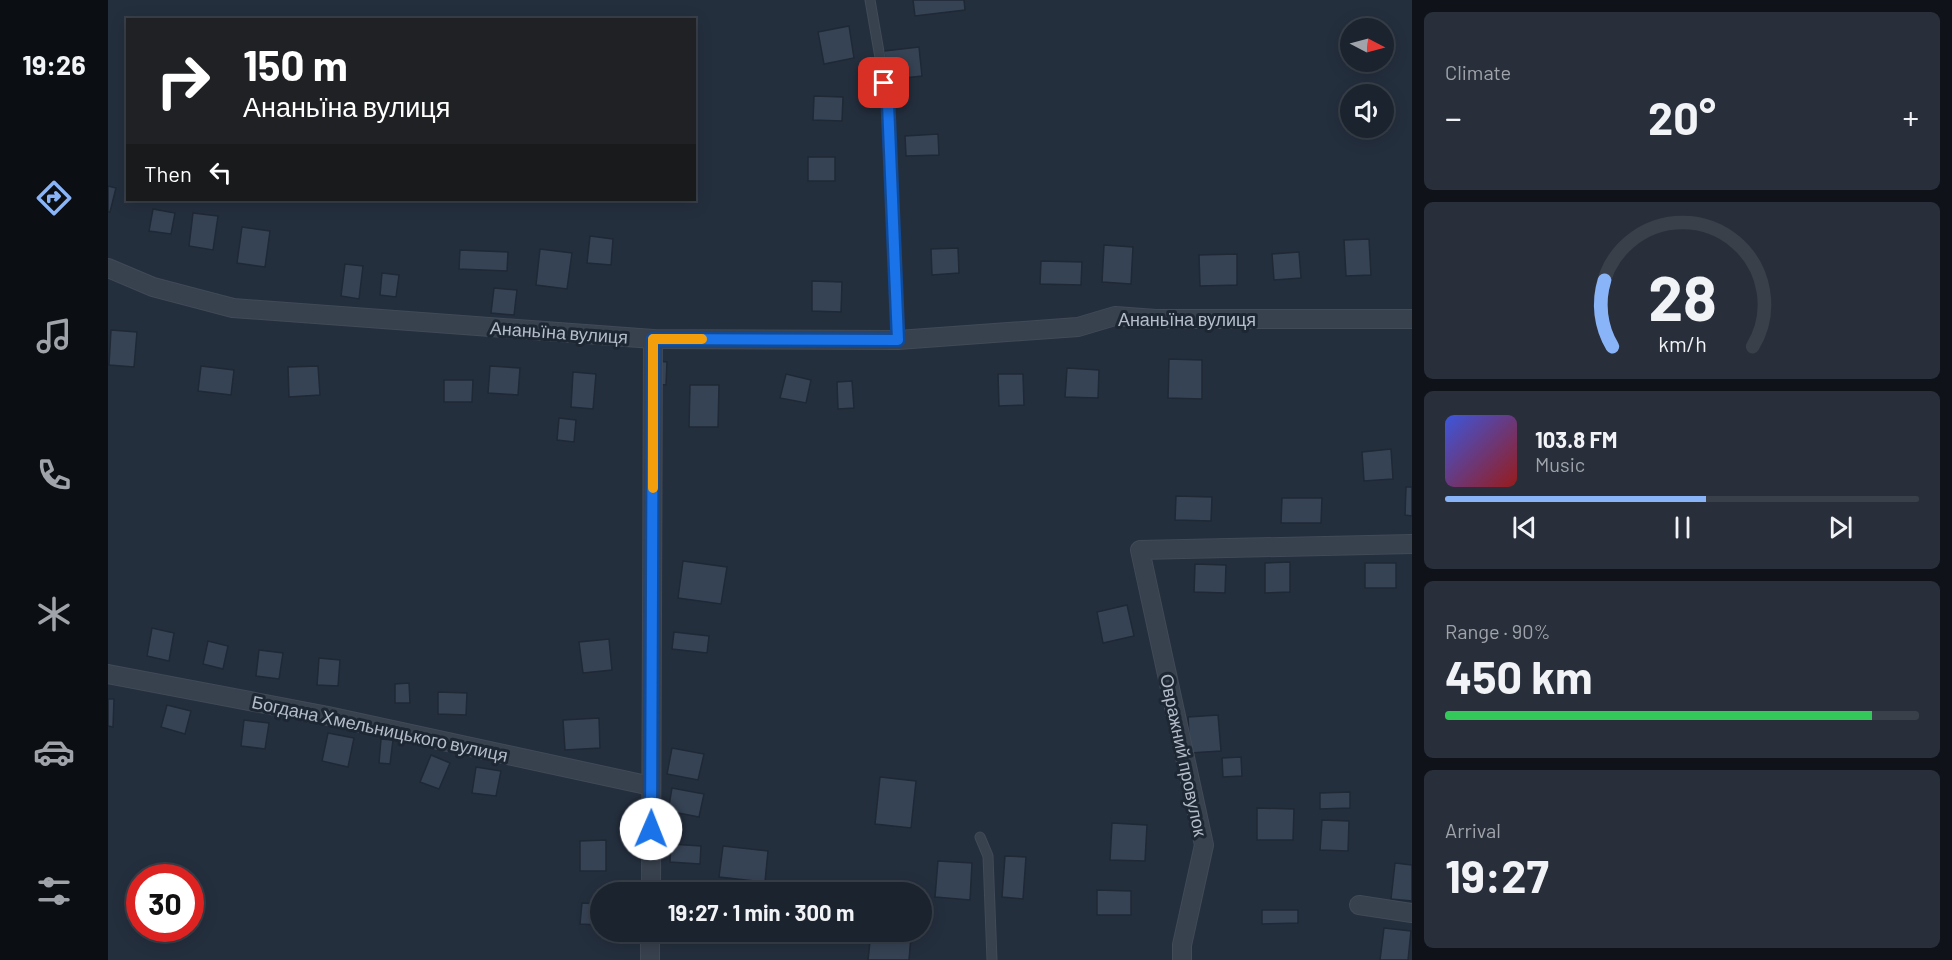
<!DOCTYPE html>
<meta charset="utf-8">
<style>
:root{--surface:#1b232e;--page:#282f3a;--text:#f1f3f6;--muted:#a0a4aa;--line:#39404a;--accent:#8ab4f8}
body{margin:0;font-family:Barlow,sans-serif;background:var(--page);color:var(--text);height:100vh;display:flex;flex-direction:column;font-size:22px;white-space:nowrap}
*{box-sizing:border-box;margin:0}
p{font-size:20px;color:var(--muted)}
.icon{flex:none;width:33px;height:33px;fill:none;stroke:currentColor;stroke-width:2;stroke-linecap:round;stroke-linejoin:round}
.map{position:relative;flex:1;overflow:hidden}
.details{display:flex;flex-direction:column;gap:12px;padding:12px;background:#0f1319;width:540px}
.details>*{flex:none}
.guide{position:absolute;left:18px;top:18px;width:570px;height:183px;border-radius:0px;box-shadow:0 3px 15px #0003,0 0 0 2px var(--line);background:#202124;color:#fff;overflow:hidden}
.needle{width:39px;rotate:96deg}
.buttons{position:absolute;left:1232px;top:18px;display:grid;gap:12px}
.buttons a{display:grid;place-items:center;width:54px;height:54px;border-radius:50%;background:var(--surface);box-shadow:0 3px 15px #0003,0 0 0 2px var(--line);font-size:30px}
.speed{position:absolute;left:18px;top:864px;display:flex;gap:12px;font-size:30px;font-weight:700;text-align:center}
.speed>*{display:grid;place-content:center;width:78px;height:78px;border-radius:50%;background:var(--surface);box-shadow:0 3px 15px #0003,0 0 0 2px var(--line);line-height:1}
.speed .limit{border:9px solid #d22;background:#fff;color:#111}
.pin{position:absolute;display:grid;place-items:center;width:51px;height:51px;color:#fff;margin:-26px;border-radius:12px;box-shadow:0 3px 9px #0006}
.me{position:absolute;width:66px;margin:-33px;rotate:1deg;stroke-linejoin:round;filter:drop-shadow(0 0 4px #0008)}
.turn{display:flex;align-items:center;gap:21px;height:126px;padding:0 18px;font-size:27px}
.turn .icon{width:78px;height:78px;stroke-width:2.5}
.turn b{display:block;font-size:42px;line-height:51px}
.then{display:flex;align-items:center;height:57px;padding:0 18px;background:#0003;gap:12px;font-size:22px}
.big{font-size:45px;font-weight:700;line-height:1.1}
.details .tile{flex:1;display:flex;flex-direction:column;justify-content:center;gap:9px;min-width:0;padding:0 21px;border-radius:9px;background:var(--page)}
.details .dial{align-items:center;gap:0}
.dial svg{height:156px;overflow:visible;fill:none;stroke:var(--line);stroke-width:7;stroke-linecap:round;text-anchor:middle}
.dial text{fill:var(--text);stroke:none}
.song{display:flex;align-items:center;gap:18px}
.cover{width:72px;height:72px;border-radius:9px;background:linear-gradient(135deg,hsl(230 70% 55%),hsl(0 70% 35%))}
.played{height:6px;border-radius:3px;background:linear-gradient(90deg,var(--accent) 55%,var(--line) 55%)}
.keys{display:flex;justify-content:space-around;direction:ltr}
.heat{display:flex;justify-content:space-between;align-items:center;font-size:33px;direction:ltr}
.charge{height:9px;border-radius:4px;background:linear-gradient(90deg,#34c759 90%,var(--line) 0)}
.trip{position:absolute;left:482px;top:882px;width:342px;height:60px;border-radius:30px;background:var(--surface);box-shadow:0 3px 15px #0003,0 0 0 2px var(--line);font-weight:700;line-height:60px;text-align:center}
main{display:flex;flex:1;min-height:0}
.menu{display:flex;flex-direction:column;width:108px;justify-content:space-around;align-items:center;background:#0b0e12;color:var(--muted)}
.menu .icon{width:42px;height:42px}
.menu .current{color:var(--accent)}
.menu b{font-size:27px;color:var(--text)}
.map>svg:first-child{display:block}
</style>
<main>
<nav class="menu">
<b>19:26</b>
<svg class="icon current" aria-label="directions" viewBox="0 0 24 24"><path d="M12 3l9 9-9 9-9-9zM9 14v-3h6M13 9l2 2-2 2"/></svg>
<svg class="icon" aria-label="music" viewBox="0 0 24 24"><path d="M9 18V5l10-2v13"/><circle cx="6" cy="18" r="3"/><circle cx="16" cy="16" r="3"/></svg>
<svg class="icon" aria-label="phone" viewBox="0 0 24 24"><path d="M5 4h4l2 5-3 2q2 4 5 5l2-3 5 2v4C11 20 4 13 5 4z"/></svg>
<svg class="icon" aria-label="climate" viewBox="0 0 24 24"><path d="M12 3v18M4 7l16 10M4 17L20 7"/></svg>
<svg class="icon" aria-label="car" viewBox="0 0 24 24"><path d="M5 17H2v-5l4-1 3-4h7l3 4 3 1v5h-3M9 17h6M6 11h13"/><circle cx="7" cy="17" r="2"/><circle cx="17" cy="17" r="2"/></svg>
<svg class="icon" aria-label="filters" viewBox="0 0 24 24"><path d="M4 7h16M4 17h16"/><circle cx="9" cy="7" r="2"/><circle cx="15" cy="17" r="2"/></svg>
</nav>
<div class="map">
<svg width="1304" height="960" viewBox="0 0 1304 960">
<rect width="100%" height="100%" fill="#242f3e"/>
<g fill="#364354" stroke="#1f2835" stroke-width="1.5">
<path d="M805 0H856L857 10 807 16Z"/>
<path d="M741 26 746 58 716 64 710 32Z"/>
<path d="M811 47 814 76 779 80 776 51Z"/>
<path d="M706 96 735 97 734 121 705 120Z"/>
<path d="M830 134 831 155 798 156 797 136Z"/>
<rect x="700" y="157" width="27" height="24"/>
<path d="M0 186 8 188 2 212H0Z"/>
<path d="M45 209 67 213 63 234 41 231Z"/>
<path d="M85 213 110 216 105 250 81 246Z"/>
<path d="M134 227 162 231 157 267 129 263Z"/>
<path d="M482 236 505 239 503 265 479 263Z"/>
<path d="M1261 239 1263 275 1238 276 1236 240Z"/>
<path d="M996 245 1025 247 1023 284 994 282Z"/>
<path d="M850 248 851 273 824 275 823 249Z"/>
<path d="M432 249 464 253 459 289 428 285Z"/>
<path d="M352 250 400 252 399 271 351 269Z"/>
<path d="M1191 252 1193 278 1166 280 1164 254Z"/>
<path d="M1129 254V285L1092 286 1091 255Z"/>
<path d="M933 261 974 262 973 285 932 284Z"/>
<path d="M237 264 255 266 251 299 233 296Z"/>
<path d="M274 273 291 275 288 297 272 295Z"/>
<path d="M704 281 734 282 733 312 704 311Z"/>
<path d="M386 288 409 290 406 315 383 313Z"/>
<path d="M3 330 29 332 26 367 1 365Z"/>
<path d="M1061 359 1094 360V399L1060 398Z"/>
<path d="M549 361 559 362 558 385 547 384Z"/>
<path d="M93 366 126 370 123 395 90 391Z"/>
<path d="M210 366 212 395 181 397 180 367Z"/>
<path d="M382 366 412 368 410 395 380 393Z"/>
<path d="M959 368 991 370 990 398 957 397Z"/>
<path d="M465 372 488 374 485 409 463 407Z"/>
<path d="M678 374 703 380 698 403 672 398Z"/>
<path d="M890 374H915L916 405 891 406Z"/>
<path d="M336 380H365L364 402H336Z"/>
<path d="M744 381 746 408 730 409 729 382Z"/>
<path d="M582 385H611L610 427H581Z"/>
<path d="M451 418 468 420 466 442 449 440Z"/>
<path d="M1283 449 1285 479 1256 481 1254 452Z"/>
<path d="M1298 487H1304V516L1297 515Z"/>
<path d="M1068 496 1104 497 1103 521 1067 520Z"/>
<path d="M1174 498H1214L1213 523H1173Z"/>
<path d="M575 561 619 567 613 604 570 598Z"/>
<path d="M1182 562V592L1157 593V563Z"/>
<rect x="1257" y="563" width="31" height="25"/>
<path d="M1087 564 1118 565 1117 593 1086 592Z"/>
<path d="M1019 605 1026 636 995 643 989 612Z"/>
<path d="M44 628 66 633 61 661 39 656Z"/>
<path d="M566 632 601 636 599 653 564 649Z"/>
<path d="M501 639 504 670 475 673 471 642Z"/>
<path d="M100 641 120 646 115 669 95 664Z"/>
<path d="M151 650 175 653 171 679 148 676Z"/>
<path d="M211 658 232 660 230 686 209 685Z"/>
<path d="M301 683 302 703H287V684Z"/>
<path d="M330 692 359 693 358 715 330 714Z"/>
<path d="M0 699H6L5 727 0 726Z"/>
<path d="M59 705 83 711 77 734 53 727Z"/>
<path d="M1110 715 1113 751 1082 753 1080 717Z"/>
<path d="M491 718 492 748 457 750 455 720Z"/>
<path d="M136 720 161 723 157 749 133 746Z"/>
<path d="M220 733 246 738 240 767 214 761Z"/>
<path d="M273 739 285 740 282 764 271 763Z"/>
<path d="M564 748 596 754 590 780 559 774Z"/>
<path d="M323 755 342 763 331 789 312 782Z"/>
<path d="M1133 757 1134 776 1115 777 1114 758Z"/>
<path d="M368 767 393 771 388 796 364 793Z"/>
<path d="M772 777 808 781 803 828 767 824Z"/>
<path d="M564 788 596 794 591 817 560 811Z"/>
<path d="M1242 792V808L1212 809V793Z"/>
<path d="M1149 808 1186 809 1185 840H1149Z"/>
<path d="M1214 820 1241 821 1240 851 1212 850Z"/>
<path d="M1004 823 1039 825 1037 861 1002 860Z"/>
<path d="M498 840V871H472V841Z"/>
<path d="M563 844 593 846 592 864 562 862Z"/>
<path d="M615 846 660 851 657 882 611 877Z"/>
<path d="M897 856 918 857 915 899 894 897Z"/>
<path d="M830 861 864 863 862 900 827 897Z"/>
<path d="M1287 863 1304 865V901L1283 899Z"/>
<path d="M989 890 1023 891V915H989Z"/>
<path d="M474 903 492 904V925L472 924Z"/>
<path d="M1154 910H1190V923L1154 924Z"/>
<path d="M1276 928 1303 931 1300 960H1272Z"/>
<path d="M763 932 803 936 801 960H760Z"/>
</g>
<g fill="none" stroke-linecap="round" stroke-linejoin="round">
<g stroke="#414a57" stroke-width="11">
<g id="lane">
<path d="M762 0 780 104 790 340"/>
<path d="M872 837 880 856 884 960"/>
</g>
</g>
<g stroke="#414a57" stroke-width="20">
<g id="street">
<path d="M0 268 45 287 125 308 545 339 790 340 970 327 1007 316 1048 319H1304"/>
<path d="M0 674 220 716 543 786"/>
<path d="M543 892 545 339"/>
<path d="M1251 905 1304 913"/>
<path d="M542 960V932"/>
<path d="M1074 960V945L1096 845 1032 550 1304 544"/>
</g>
</g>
<use href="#lane" stroke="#38414e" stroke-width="9"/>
<use href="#street" stroke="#38414e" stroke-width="18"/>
</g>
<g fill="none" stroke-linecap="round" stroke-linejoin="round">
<g stroke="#114b97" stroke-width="15">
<path id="route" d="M543 829 545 339 790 340 780 104 776 83"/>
</g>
<use href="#route" stroke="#1a73e8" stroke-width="10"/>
<path stroke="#f59e0b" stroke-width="10" d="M545 488V339H594"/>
</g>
<g text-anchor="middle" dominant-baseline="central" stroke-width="6" stroke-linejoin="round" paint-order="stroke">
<g font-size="18" fill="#b4bcc9" stroke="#1d2633">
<text x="1079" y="319">Ананьїна вулиця</text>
<text transform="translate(451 332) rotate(4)">Ананьїна вулиця</text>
<text transform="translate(272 728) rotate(12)">Богдана Хмельницького вулиця</text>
<text transform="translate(1076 755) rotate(78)">Овражний провулок</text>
</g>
</g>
</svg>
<div class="buttons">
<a><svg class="needle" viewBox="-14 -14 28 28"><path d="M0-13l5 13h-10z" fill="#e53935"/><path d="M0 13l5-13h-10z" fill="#a0a4aa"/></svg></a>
<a><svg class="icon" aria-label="sound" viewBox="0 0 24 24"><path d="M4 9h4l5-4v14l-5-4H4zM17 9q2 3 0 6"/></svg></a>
</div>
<div class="speed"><div class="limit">30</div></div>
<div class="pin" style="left:776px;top:83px;background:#d93025"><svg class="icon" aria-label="arrive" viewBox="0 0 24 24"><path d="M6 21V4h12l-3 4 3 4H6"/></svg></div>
<svg class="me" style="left:543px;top:829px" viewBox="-20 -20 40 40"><circle r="19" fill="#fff"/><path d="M0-13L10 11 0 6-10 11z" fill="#1a73e8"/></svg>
<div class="trip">19:27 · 1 min · 300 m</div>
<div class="guide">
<div class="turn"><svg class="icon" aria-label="right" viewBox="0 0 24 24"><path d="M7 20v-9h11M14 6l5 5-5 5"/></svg><div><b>150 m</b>Ананьїна вулиця</div></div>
<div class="then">Then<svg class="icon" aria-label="left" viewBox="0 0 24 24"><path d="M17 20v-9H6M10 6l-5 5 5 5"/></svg></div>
</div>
</div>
<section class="details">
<div class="tile"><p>Climate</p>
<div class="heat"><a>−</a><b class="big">20°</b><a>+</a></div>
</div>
<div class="tile dial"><svg viewBox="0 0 100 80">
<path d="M14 69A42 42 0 1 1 86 69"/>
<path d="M14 69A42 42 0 0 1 10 35" stroke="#8ab4f8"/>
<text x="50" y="56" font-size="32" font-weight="700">28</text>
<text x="50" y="72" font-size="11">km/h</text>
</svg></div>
<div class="tile">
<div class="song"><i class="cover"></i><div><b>103.8 FM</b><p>Music</p></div></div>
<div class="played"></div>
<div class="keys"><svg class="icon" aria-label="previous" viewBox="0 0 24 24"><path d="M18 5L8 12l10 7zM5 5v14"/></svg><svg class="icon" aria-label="pause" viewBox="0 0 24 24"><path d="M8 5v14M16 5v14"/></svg><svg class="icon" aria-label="next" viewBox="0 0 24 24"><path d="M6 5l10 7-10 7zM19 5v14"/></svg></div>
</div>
<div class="tile"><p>Range · 90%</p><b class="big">450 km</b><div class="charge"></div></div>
<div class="tile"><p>Arrival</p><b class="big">19:27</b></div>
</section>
</main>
